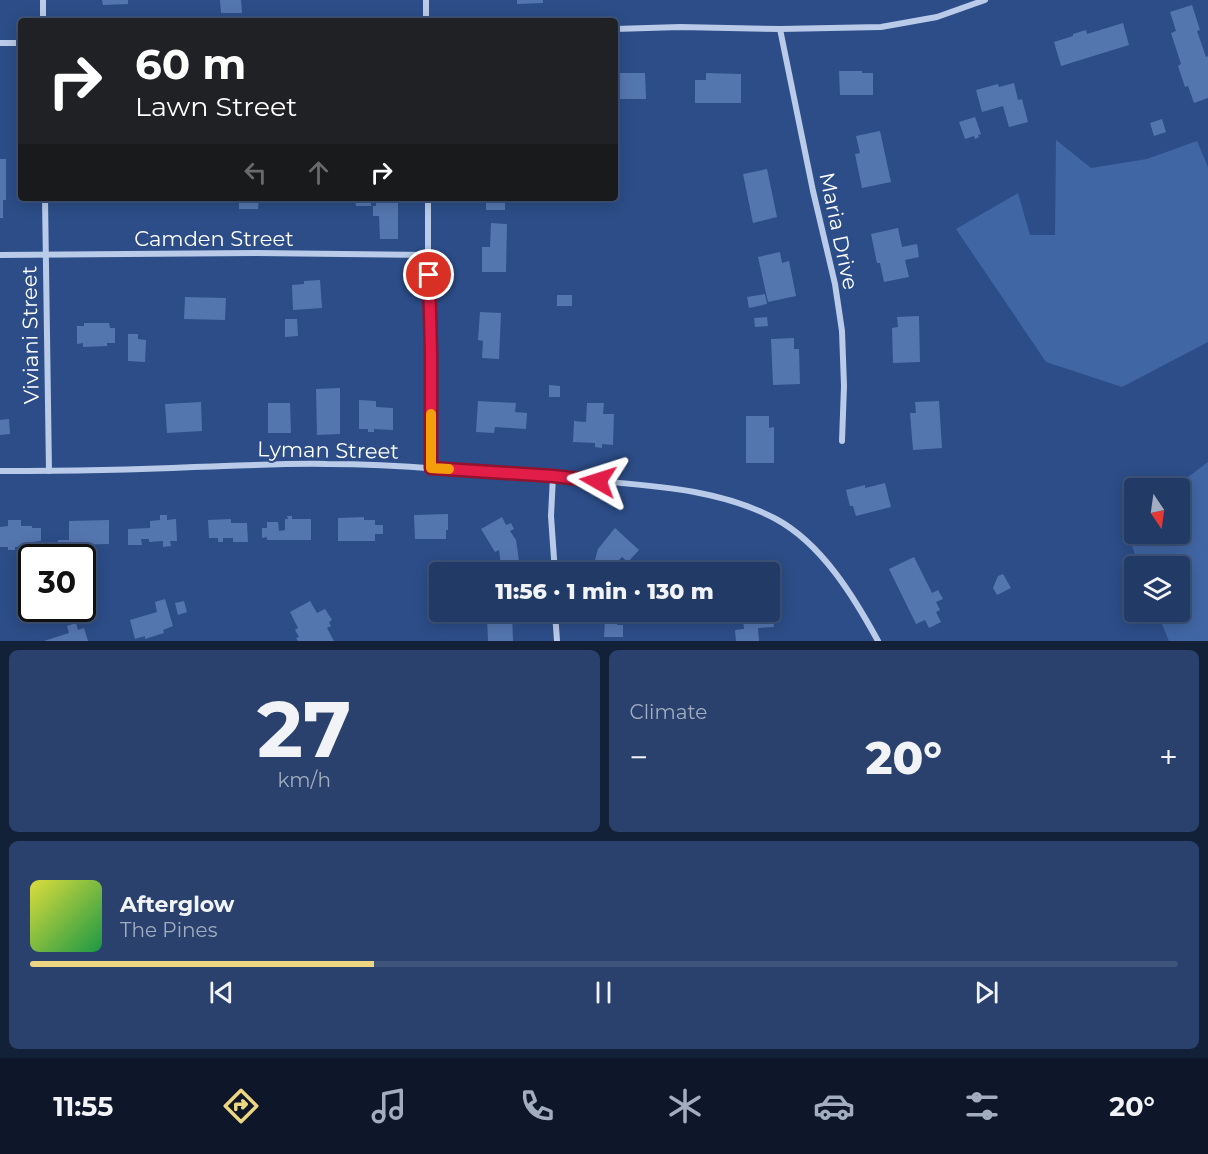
<!DOCTYPE html>
<meta charset="utf-8">
<style>
:root{--surface:#213a66;--page:#29416c;--text:#f1f3f6;--muted:#a2adbf;--line:#3e547a;--accent:#edd681}
body{margin:0;font-family:Montserrat,sans-serif;background:var(--page);color:var(--text);height:100vh;display:flex;flex-direction:column;font-size:22px;white-space:nowrap}
*{box-sizing:border-box;margin:0}
p{font-size:20px;color:var(--muted)}
.icon{flex:none;width:33px;height:33px;fill:none;stroke:currentColor;stroke-width:2;stroke-linecap:round;stroke-linejoin:round}
.map{position:relative;height:641px;overflow:hidden}
.details{display:flex;flex-direction:column;gap:9px;padding:9px;background:#122038;flex:1}
.details>*{flex:none}
.banner{position:absolute;left:18px;top:18px;width:600px;height:183px;border-radius:6px;box-shadow:0 3px 15px #0003,0 0 0 2px var(--line);background:#202124;color:#fff;overflow:hidden}
.needle{width:39px;rotate:167deg}
.buttons{position:absolute;left:1124px;top:478px;display:grid;gap:12px}
.buttons a{display:grid;place-items:center;width:66px;height:66px;border-radius:6px;background:var(--surface);box-shadow:0 3px 15px #0003,0 0 0 2px var(--line);font-size:30px}
.speed{position:absolute;left:18px;top:544px;display:flex;gap:12px;font-size:30px;font-weight:700;text-align:center}
.speed>*{display:grid;place-content:center;width:78px;height:78px;border-radius:50%;background:var(--surface);box-shadow:0 3px 15px #0003,0 0 0 2px var(--line);line-height:1}
.speed .limit{border:3px solid #111;border-radius:9px;background:#fff;color:#111}
.pin{position:absolute;display:grid;place-items:center;width:51px;height:51px;color:#fff;margin:-26px;border:3px solid #fff;border-radius:50%;box-shadow:0 2px 6px #0007}
.me{position:absolute;width:66px;margin:-33px;rotate:276deg;stroke-linejoin:round;filter:drop-shadow(0 0 4px #0008)}
.turn{display:flex;align-items:center;gap:21px;height:126px;padding:0 18px;font-size:27px}
.turn .icon{width:78px;height:78px;stroke-width:2.5}
.turn b{display:block;font-size:42px;line-height:51px}
.lanes{display:flex;align-items:center;height:57px;padding:0 18px;background:#0003;justify-content:center;gap:30px;direction:ltr}
.lanes .off{opacity:.35}
.big{font-size:45px;font-weight:800;line-height:1.1}
.details .widget{flex:1;display:flex;flex-direction:column;justify-content:center;gap:9px;min-width:0;padding:0 21px;border-radius:9px;background:var(--page)}
.details .dial{align-items:center;gap:0}
.dial b{font-size:78px;line-height:1}
.song{display:flex;align-items:center;gap:18px}
.cover{width:72px;height:72px;border-radius:9px;background:linear-gradient(135deg,hsl(60 70% 55%),hsl(140 70% 35%))}
.played{height:6px;border-radius:3px;background:linear-gradient(90deg,var(--accent) 30%,var(--line) 30%)}
.keys{display:flex;justify-content:space-around;direction:ltr}
.heat{display:flex;justify-content:space-between;align-items:center;font-size:33px;direction:ltr}
.details .tiles{flex:1;display:grid;gap:9px;grid-template-columns:1fr 1fr}
.widget:last-child{grid-column:span 2}
.trip{position:absolute;left:429px;top:562px;width:351px;height:60px;border-radius:6px;background:var(--surface);box-shadow:0 3px 15px #0003,0 0 0 2px var(--line);font-weight:800;line-height:60px;text-align:center}
.menu{display:flex;height:96px;justify-content:space-around;align-items:center;background:#0d1729;color:var(--muted)}
.menu .icon{width:42px;height:42px}
.menu .current{color:var(--accent)}
.menu b{font-size:27px;color:var(--text)}
.map>svg:first-child{display:block}
</style>
<div class="map">
<svg width="1208" height="641" viewBox="0 0 1208 641">
<rect width="100%" height="100%" fill="#2c4d88"/>
<g fill="#4166a4">
<path d="M1056 140 1091 168 1147 159 1197 141 1208 167V342L1122 387 1046 362 956 229 1018 193 1030 235H1055Z"/>
<path d="M1208 462V641H1169L1157 612H1179V567H1140L1124 525 1134 518V534H1179V489H1172Z"/>
</g>
<g fill="#5476af">
<path d="M102 0H128V4L103 5Z"/>
<path d="M220 0H241L242 13H221Z"/>
<path d="M517 0H543V3L517 4Z"/>
<path d="M1192 5 1200 30 1197 31 1206 57 1208 56V98L1194 103 1188 86 1185 87 1178 66 1181 64 1171 33 1176 31 1170 12Z"/>
<path d="M1123 23 1129 45 1061 66 1054 42 1073 36V34L1086 30 1087 34Z"/>
<path d="M839 71H862V73H873V95H840Z"/>
<path d="M615 73H645L646 99H615Z"/>
<path d="M706 73 741 74V103H695V80H706Z"/>
<path d="M1014 83 1018 100 1022 99 1028 122 1009 127 1003 106 982 112 976 90 998 84 999 87Z"/>
<path d="M975 117 981 134 978 135 979 137 975 139 974 136 965 139 959 122Z"/>
<path d="M1162 119 1166 132 1154 136 1150 123Z"/>
<path d="M880 131 891 182 862 188 855 154 860 153 856 136Z"/>
<path d="M0 159H6V200H3V218H0Z"/>
<path d="M767 169 777 217 753 223 743 174Z"/>
<path d="M239 198H259L258 209H239Z"/>
<path d="M355 198H371V206H356Z"/>
<path d="M486 198 505 199V210H486Z"/>
<path d="M398 200V239H380L379 216H373V206H376V201Z"/>
<path d="M491 223 507 224 506 272H482V247H490Z"/>
<path d="M898 228 902 247 917 244 919 257 905 260 909 277 884 282 880 263H877L871 234Z"/>
<path d="M780 252 782 263 789 261 796 296 768 302 758 257Z"/>
<path d="M320 280 322 308 293 310 292 285 304 284V281Z"/>
<path d="M765 294 767 304 749 308 747 297Z"/>
<rect x="557" y="295" width="15" height="11"/>
<path d="M185 297 226 298 225 320 184 319Z"/>
<path d="M480 312 501 313 499 359 482 358 483 341 478 340Z"/>
<path d="M919 316 920 362 893 363 892 328 898 327 897 317Z"/>
<path d="M767 317 768 326 755 327 754 318Z"/>
<path d="M285 319H297L298 336 285 337Z"/>
<path d="M84 323H109L110 328H115V343H107V346L83 347V343L77 344V326H84Z"/>
<path d="M128 334H138V339L146 340 145 362 128 361Z"/>
<path d="M794 338V349H799L800 384 773 385 771 339Z"/>
<path d="M549 385 560 386V397H549Z"/>
<path d="M340 388V434L317 435 316 389Z"/>
<path d="M359 400 376 401V407L393 408V430L374 429V432H368V429H359Z"/>
<path d="M478 401 516 403 515 412 527 413 526 429 495 427 494 433 476 432Z"/>
<path d="M939 401 942 448 913 450 910 413H916L915 402Z"/>
<path d="M201 402 202 431 167 433 165 404Z"/>
<path d="M268 403H290L291 433H268Z"/>
<path d="M587 403H604L603 414H614L613 445 602 444V448L595 447V443L573 442 574 421 586 422Z"/>
<path d="M746 416H769V428L774 427V463H746Z"/>
<path d="M9 419 10 434 0 435V420Z"/>
<path d="M885 483 891 507 856 516 853 506H850L846 490 865 485V488Z"/>
<path d="M448 514V530H446V539H415L414 515Z"/>
<path d="M160 515H167V520L176 519 177 541H170L171 546 163 547V541L149 542V539H141L142 545H128V529L150 528V521L160 520Z"/>
<path d="M287 516H292V519H311V540H267V537L262 538V528H267V522H278L279 531 285 530V519H288Z"/>
<path d="M364 517V520H375V525H383V534H375V541H338V518Z"/>
<path d="M502 517 506 525 511 523 514 529 510 531 516 540 520 568 502 571 499 550 495 552 481 529Z"/>
<path d="M231 519V523H247L248 542H233V538H223V542H218V538H209L208 520Z"/>
<path d="M8 520H21V526H32V528H41V541L32 542V546L15 547V550H8V547H0V527L8 526Z"/>
<path d="M109 520V544L70 545V556H58V540H69V521Z"/>
<path d="M615 528 639 550 628 562 622 557 615 564V573H593V567L598 549Z"/>
<path d="M914 557 932 593 938 590 943 599 936 602 940 610 936 612 941 622 929 628 925 620 916 624 889 569Z"/>
<path d="M1003 574 1011 588 997 595 993 588 998 576Z"/>
<path d="M165 599 173 626 163 630 164 633 145 639V636L135 639 130 620 157 612 155 602Z"/>
<path d="M770 600H771L774 627 758 628 759 641H736L735 630 744 629 742 612H770Z"/>
<path d="M184 601 187 612 178 615 175 603Z"/>
<path d="M310 601 317 613 325 609 332 620 329 622 331 626 327 628 334 641H298L296 638 299 637 295 630 298 628 290 612Z"/>
<path d="M481 612 512 613 513 641H488L487 617H481Z"/>
<path d="M596 612H618L617 625H623V637H604L605 620 596 619Z"/>
<path d="M76 623 78 630 84 628 88 641H44L69 633 67 626Z"/>
</g>
<g fill="none" stroke-linecap="round" stroke-linejoin="round">
<g stroke="#b9cbe8" stroke-width="6">
<path d="M43 0V21"/>
<path d="M426 21V0"/>
<path d="M615 29 680 27 780 29 881 27 937 17 985 0"/>
<path d="M780 29 813 191 835 284 842 331 844 386 842 441"/>
<path d="M0 43H21"/>
<path d="M45 198 49 471"/>
<path d="M428 198V255L431 353V468"/>
<path d="M0 255 256 253 428 255"/>
<path d="M0 471C65 471 129 470 194 467 238 466 283 463 327 464 365 464 403 466 440 469 489 472 538 475 587 480 651 486 718 488 776 519 822 544 854 597 878 641"/>
<path d="M553 476 551 516 555 573"/>
<path d="M555 612 557 641"/>
</g>
</g>
<g fill="none" stroke-linecap="round" stroke-linejoin="round">
<g stroke="#92132f" stroke-width="15">
<path id="route" d="M429 275 431 353V468L553 476 598 481"/>
</g>
<use href="#route" stroke="#e11d48" stroke-width="10"/>
<path stroke="#f59e0b" stroke-width="10" d="M431 414V468L449 469"/>
</g>
<g text-anchor="middle" dominant-baseline="central" stroke-width="4.5" stroke-linejoin="round" paint-order="stroke">
<g font-size="21" fill="#fff" stroke="#2c4d88">
<text transform="translate(839 231) rotate(78)">Maria Drive</text>
<text x="214" y="238">Camden Street</text>
<text transform="translate(30 335) rotate(-91)">Viviani Street</text>
<text transform="translate(328 450) rotate(1)">Lyman Street</text>
</g>
</g>
</svg>
<div class="buttons">
<a><svg class="needle" viewBox="-14 -14 28 28"><path d="M0-13l5 13h-10z" fill="#e53935"/><path d="M0 13l5-13h-10z" fill="#a2adbf"/></svg></a>
<a><svg class="icon" aria-label="layers" viewBox="0 0 24 24"><path d="M12 4l9 5-9 5-9-5zM3 14l9 5 9-5"/></svg></a>
</div>
<div class="speed"><div class="limit">30</div></div>
<div class="pin" style="left:429px;top:275px;background:#d93025"><svg class="icon" aria-label="arrive" viewBox="0 0 24 24"><path d="M6 21V4h12l-3 4 3 4H6"/></svg></div>
<svg class="me" style="left:598px;top:481px" viewBox="-20 -20 40 40"><path d="M0-17L14 15 0 8-14 15z" fill="#e11d48" stroke="#fff" stroke-width="4"/></svg>
<div class="trip">11:56 · 1 min · 130 m</div>
<div class="banner">
<div class="turn"><svg class="icon" aria-label="right" viewBox="0 0 24 24"><path d="M7 20v-9h11M14 6l5 5-5 5"/></svg><div><b>60 m</b>Lawn Street</div></div>
<div class="lanes"><svg class="icon off" aria-label="left" viewBox="0 0 24 24"><path d="M17 20v-9H6M10 6l-5 5 5 5"/></svg><svg class="icon off" aria-label="ahead" viewBox="0 0 24 24"><path d="M12 20V5M6 11l6-6 6 6"/></svg><svg class="icon" aria-label="right" viewBox="0 0 24 24"><path d="M7 20v-9h11M14 6l5 5-5 5"/></svg></div>
</div>
</div>
<section class="details">
<div class="tiles">
<div class="widget dial"><b>27</b><p>km/h</p></div>
<div class="widget"><p>Climate</p>
<div class="heat"><a>−</a><b class="big">20°</b><a>+</a></div>
</div>
<div class="widget">
<div class="song"><i class="cover"></i><div><b>Afterglow</b><p>The Pines</p></div></div>
<div class="played"></div>
<div class="keys"><svg class="icon" aria-label="previous" viewBox="0 0 24 24"><path d="M18 5L8 12l10 7zM5 5v14"/></svg><svg class="icon" aria-label="pause" viewBox="0 0 24 24"><path d="M8 5v14M16 5v14"/></svg><svg class="icon" aria-label="next" viewBox="0 0 24 24"><path d="M6 5l10 7-10 7zM19 5v14"/></svg></div>
</div>
</div>
</section>
<nav class="menu">
<b>11:55</b>
<svg class="icon current" aria-label="directions" viewBox="0 0 24 24"><path d="M12 3l9 9-9 9-9-9zM9 14v-3h6M13 9l2 2-2 2"/></svg>
<svg class="icon" aria-label="music" viewBox="0 0 24 24"><path d="M9 18V5l10-2v13"/><circle cx="6" cy="18" r="3"/><circle cx="16" cy="16" r="3"/></svg>
<svg class="icon" aria-label="phone" viewBox="0 0 24 24"><path d="M5 4h4l2 5-3 2q2 4 5 5l2-3 5 2v4C11 20 4 13 5 4z"/></svg>
<svg class="icon" aria-label="climate" viewBox="0 0 24 24"><path d="M12 3v18M4 7l16 10M4 17L20 7"/></svg>
<svg class="icon" aria-label="car" viewBox="0 0 24 24"><path d="M5 17H2v-5l4-1 3-4h7l3 4 3 1v5h-3M9 17h6M6 11h13"/><circle cx="7" cy="17" r="2"/><circle cx="17" cy="17" r="2"/></svg>
<svg class="icon" aria-label="filters" viewBox="0 0 24 24"><path d="M4 7h16M4 17h16"/><circle cx="9" cy="7" r="2"/><circle cx="15" cy="17" r="2"/></svg>
<b>20°</b>
</nav>
